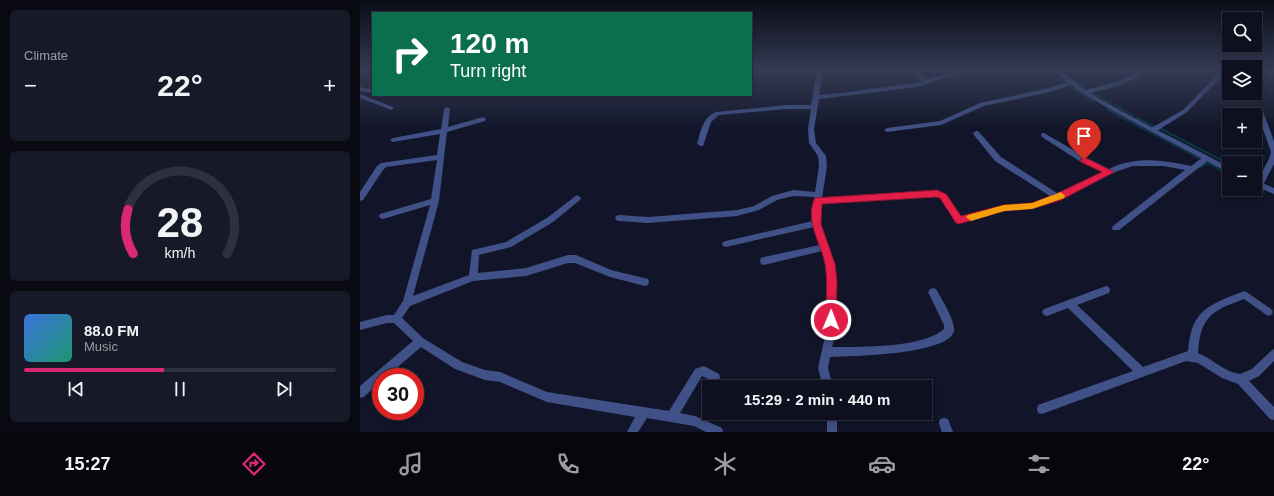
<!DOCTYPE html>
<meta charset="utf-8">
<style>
:root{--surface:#0e101f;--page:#171928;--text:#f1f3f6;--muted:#9b9da4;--line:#2e303d;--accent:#db2777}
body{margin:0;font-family:Helvetica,sans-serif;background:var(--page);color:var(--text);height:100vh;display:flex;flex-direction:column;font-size:15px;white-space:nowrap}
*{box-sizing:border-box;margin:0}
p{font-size:13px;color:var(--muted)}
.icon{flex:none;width:22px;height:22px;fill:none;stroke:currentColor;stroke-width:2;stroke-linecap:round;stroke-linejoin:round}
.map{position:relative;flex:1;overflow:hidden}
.panel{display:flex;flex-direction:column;gap:10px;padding:10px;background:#080911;width:360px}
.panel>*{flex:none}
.hud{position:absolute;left:12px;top:12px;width:380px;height:84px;border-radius:0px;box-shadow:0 2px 6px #0003,0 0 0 1px var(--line);background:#0b6e4f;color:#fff;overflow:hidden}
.buttons{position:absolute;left:862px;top:12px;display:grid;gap:8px}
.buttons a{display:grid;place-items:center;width:40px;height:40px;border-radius:0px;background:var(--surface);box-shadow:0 2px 6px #0003,0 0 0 1px var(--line);font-size:20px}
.speed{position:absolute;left:12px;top:368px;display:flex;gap:8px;font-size:20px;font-weight:700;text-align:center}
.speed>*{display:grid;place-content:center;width:52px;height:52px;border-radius:50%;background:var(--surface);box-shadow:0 2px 6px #0003,0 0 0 1px var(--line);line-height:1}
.speed .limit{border:6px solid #d22;background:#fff;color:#111}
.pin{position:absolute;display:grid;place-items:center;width:34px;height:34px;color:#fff;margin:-41px -17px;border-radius:50% 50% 50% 0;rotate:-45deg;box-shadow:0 0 4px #0007}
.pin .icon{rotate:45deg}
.me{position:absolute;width:44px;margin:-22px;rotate:1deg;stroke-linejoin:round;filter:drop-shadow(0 0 3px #0008)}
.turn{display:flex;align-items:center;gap:14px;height:84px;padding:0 12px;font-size:18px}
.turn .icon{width:52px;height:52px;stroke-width:2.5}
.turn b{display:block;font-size:28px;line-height:34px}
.big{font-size:30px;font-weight:700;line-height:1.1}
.panel .card{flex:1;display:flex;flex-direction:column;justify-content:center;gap:6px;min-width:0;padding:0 14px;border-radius:6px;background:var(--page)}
.panel .dial{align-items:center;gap:0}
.dial svg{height:104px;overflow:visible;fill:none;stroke:var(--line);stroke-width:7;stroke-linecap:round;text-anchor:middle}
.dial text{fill:var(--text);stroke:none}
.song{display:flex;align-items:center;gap:12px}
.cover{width:48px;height:48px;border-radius:6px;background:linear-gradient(135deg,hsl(220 70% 55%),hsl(160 70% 35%))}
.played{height:4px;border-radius:2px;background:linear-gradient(90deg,var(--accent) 45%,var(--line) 45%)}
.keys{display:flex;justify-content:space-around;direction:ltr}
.heat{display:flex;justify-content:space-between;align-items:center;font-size:22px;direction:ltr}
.trip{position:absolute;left:342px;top:380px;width:230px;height:40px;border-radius:0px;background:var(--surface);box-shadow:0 2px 6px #0003,0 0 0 1px var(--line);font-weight:700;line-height:40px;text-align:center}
.tab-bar{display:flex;height:64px;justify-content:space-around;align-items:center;background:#06060c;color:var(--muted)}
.tab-bar .icon{width:28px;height:28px}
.tab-bar .current{color:var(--accent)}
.tab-bar b{font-size:18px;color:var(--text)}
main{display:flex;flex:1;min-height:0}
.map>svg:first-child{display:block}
</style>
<main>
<section class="panel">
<div class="card"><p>Climate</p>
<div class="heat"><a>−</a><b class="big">22°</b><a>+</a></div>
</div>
<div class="card dial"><svg viewBox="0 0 100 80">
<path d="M14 69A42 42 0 1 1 86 69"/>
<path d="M14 69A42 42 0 0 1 10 35" stroke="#db2777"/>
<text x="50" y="56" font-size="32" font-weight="700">28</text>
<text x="50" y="72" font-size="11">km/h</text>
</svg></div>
<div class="card">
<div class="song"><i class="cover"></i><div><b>88.0 FM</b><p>Music</p></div></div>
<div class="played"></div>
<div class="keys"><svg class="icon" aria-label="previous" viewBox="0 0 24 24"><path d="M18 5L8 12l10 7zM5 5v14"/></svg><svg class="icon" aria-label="pause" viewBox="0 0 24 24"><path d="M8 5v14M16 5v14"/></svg><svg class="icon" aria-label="next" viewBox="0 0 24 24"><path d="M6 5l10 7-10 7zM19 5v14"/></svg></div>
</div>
</section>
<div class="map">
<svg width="914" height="432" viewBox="0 0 914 432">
<rect width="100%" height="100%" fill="#121529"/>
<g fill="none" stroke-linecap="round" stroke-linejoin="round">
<g stroke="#0e3346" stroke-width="2">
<path d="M713 80 725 88"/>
<path d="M708 85 734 102"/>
<path d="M730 91 774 116"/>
<path d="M748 110 839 158"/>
<path d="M777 118 795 127"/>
<path d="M799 128 869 164"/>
<path d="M840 167 848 163 868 174"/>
<path d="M895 177 898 178"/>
<path d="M895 187 903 191"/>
</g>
<g fill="#3f5186" fill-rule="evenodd">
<path d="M455 70H461L462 76 459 95 481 93 562 82 553 70H559L567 80C582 74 596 70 613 70L610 72 590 76 558 87 459 99 454 129 456 143 466 156 467 166 462 198 577 191 586 194 601 216 645 205 672 203 690 196 635 161 614 135 613 133 616 131H618L641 157 697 193 743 172 721 162 682 137 681 135 682 133H684L727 158 749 169C776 156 803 160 831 166L843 157H849L850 159 759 230H753L752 228 753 226 825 170 803 166H773L758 171 700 199 675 208 645 211 599 223 596 222 580 198 577 197 461 204V223L474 264 476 281V332L472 347C501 347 563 348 584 329V325L568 292 570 289 573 288 576 289C581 298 596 322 594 331 588 355 491 356 470 357L468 368 473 387H463L458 368 466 332 468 281 466 264 462 251 404 265 401 264 400 261 401 258 404 257 460 245 454 227 366 247 363 246 362 244 363 242 366 241 453 221 454 197 433 196 417 200 399 210 377 216 288 223 259 221 256 220 255 218 256 216 259 215 288 217 377 210 394 206 412 196 433 190 455 192 459 166 458 156 449 143 448 129 451 109H426L359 115 351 122 343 146H341L337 144C341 131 342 118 356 112L426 105H451L456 76Z"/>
<path d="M778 70H785C771 86 744 89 724 94L721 92 722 91C741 85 763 83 778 70Z"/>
<path d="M862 70H868L827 112 795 132H791L790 130 791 128 823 110Z"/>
<path d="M711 81 713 82V84L690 92 624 106 581 125 527 132 524 130 527 128 580 121 620 103 689 88Z"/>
<path d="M0 87 13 89V93L0 91Z"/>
<path d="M0 94 33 107 34 108 31 110 29 109 0 98Z"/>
<path d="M87 107 90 109 88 127 123 117 126 119 125 121 87 132 79 201 53 296 109 275 112 250 146 242 187 218 217 195 221 198 220 200 193 222 151 247 119 255 118 273 166 268 208 255H216L251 270 288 279 289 282 288 285 285 286 250 277 215 263H208L166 276 113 281 50 306 42 318 63 338 102 362 125 370 140 372 187 392 309 411 335 369 344 366 359 374 360 377 359 380 355 382 342 376 320 413 335 416 362 428 363 432H346L334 426 287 418 278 432H267L275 417 187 402 140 382 125 380 95 369 61 347 26 377H21V381L4 397 0 398V386L53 341 34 323H27L0 330V322L27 315H34L43 301 70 205 23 219 20 218 19 216 20 214 71 199 77 160 26 167 23 170 3 200 0 201V192L17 166 21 163 77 155 80 134 33 142 30 140 33 138 81 129 84 109Z"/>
<path d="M899 107 902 109 914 141V164L902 187 899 188 895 185 909 159 911 152 896 109Z"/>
<path d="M746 286 749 287 750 290 749 293 717 305 783 367 828 351C831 322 837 311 864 299 871 296 878 293 885 291L911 309 913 312 911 315 908 316 884 299C878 301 872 304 866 306 843 317 840 329 838 353 853 359 864 372 880 374L892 369 911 351 914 349V361L899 376 889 381 914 407V420L910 419 878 384 862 378 838 363 826 361 682 414 678 413 677 409 678 405 773 371 708 308 687 316 684 315 682 312 684 309Z"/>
<rect x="467" y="413" width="10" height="19"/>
<path d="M584 418 588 419 593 432H582L579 423 580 419Z"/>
</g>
<g fill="#3f5186" fill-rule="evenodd">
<path d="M691 70C705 70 716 84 727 91 773 119 822 142 869 167V173L753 111 722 93Z"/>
<path d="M895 180 914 188V194L895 186Z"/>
</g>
</g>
<linearGradient id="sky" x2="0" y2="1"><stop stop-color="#0a0c17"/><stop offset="0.54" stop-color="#333b54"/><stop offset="1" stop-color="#333b54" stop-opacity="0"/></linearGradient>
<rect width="914" height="130" fill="url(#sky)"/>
<path fill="#e11d48" stroke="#92132f" d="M724 157 754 172 701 200 675 208 644 211 599 224 596 223 580 198 576 197 462 204 461 224 475 264 477 281 476 320 475 324 471 325 467 324 465 320C466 302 468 283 465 264 461 243 444 220 455 198L577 190 586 194 601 216 644 205 672 203 694 195 742 172 721 162 720 160Z"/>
<path fill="#f59e0b" d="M701 192 705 196 704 198 672 209 644 211 611 221 606 217 608 215 644 205 672 203Z"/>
</svg>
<div class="buttons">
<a><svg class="icon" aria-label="search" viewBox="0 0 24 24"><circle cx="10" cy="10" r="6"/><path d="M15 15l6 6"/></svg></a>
<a><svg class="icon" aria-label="layers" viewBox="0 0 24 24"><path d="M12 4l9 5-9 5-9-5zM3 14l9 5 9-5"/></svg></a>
<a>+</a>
<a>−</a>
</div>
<div class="speed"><div class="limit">30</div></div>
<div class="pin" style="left:724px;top:160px;background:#d93025"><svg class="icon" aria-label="arrive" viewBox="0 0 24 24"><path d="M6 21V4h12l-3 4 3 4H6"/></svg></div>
<svg class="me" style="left:471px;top:320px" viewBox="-20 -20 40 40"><circle r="17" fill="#e11d48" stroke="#fff" stroke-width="3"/><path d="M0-11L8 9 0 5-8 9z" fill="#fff"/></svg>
<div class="trip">15:29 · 2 min · 440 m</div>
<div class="hud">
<div class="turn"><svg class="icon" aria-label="right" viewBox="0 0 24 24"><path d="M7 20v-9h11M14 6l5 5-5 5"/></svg><div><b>120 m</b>Turn right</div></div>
</div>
</div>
</main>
<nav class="tab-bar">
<b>15:27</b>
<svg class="icon current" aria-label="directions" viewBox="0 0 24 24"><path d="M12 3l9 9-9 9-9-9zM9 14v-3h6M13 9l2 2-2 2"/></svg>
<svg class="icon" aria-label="music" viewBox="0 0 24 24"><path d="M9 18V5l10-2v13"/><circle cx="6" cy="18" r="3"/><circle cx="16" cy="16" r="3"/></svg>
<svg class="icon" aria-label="phone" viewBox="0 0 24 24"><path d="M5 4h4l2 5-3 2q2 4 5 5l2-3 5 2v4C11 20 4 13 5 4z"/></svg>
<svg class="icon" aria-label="climate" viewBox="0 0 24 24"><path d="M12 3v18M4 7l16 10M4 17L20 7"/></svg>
<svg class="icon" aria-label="car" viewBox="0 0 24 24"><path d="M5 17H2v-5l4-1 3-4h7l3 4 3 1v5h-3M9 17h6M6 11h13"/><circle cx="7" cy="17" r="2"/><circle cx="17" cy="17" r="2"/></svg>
<svg class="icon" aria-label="filters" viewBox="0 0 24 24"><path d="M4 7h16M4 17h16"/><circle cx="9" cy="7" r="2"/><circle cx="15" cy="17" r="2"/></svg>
<b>22°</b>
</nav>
